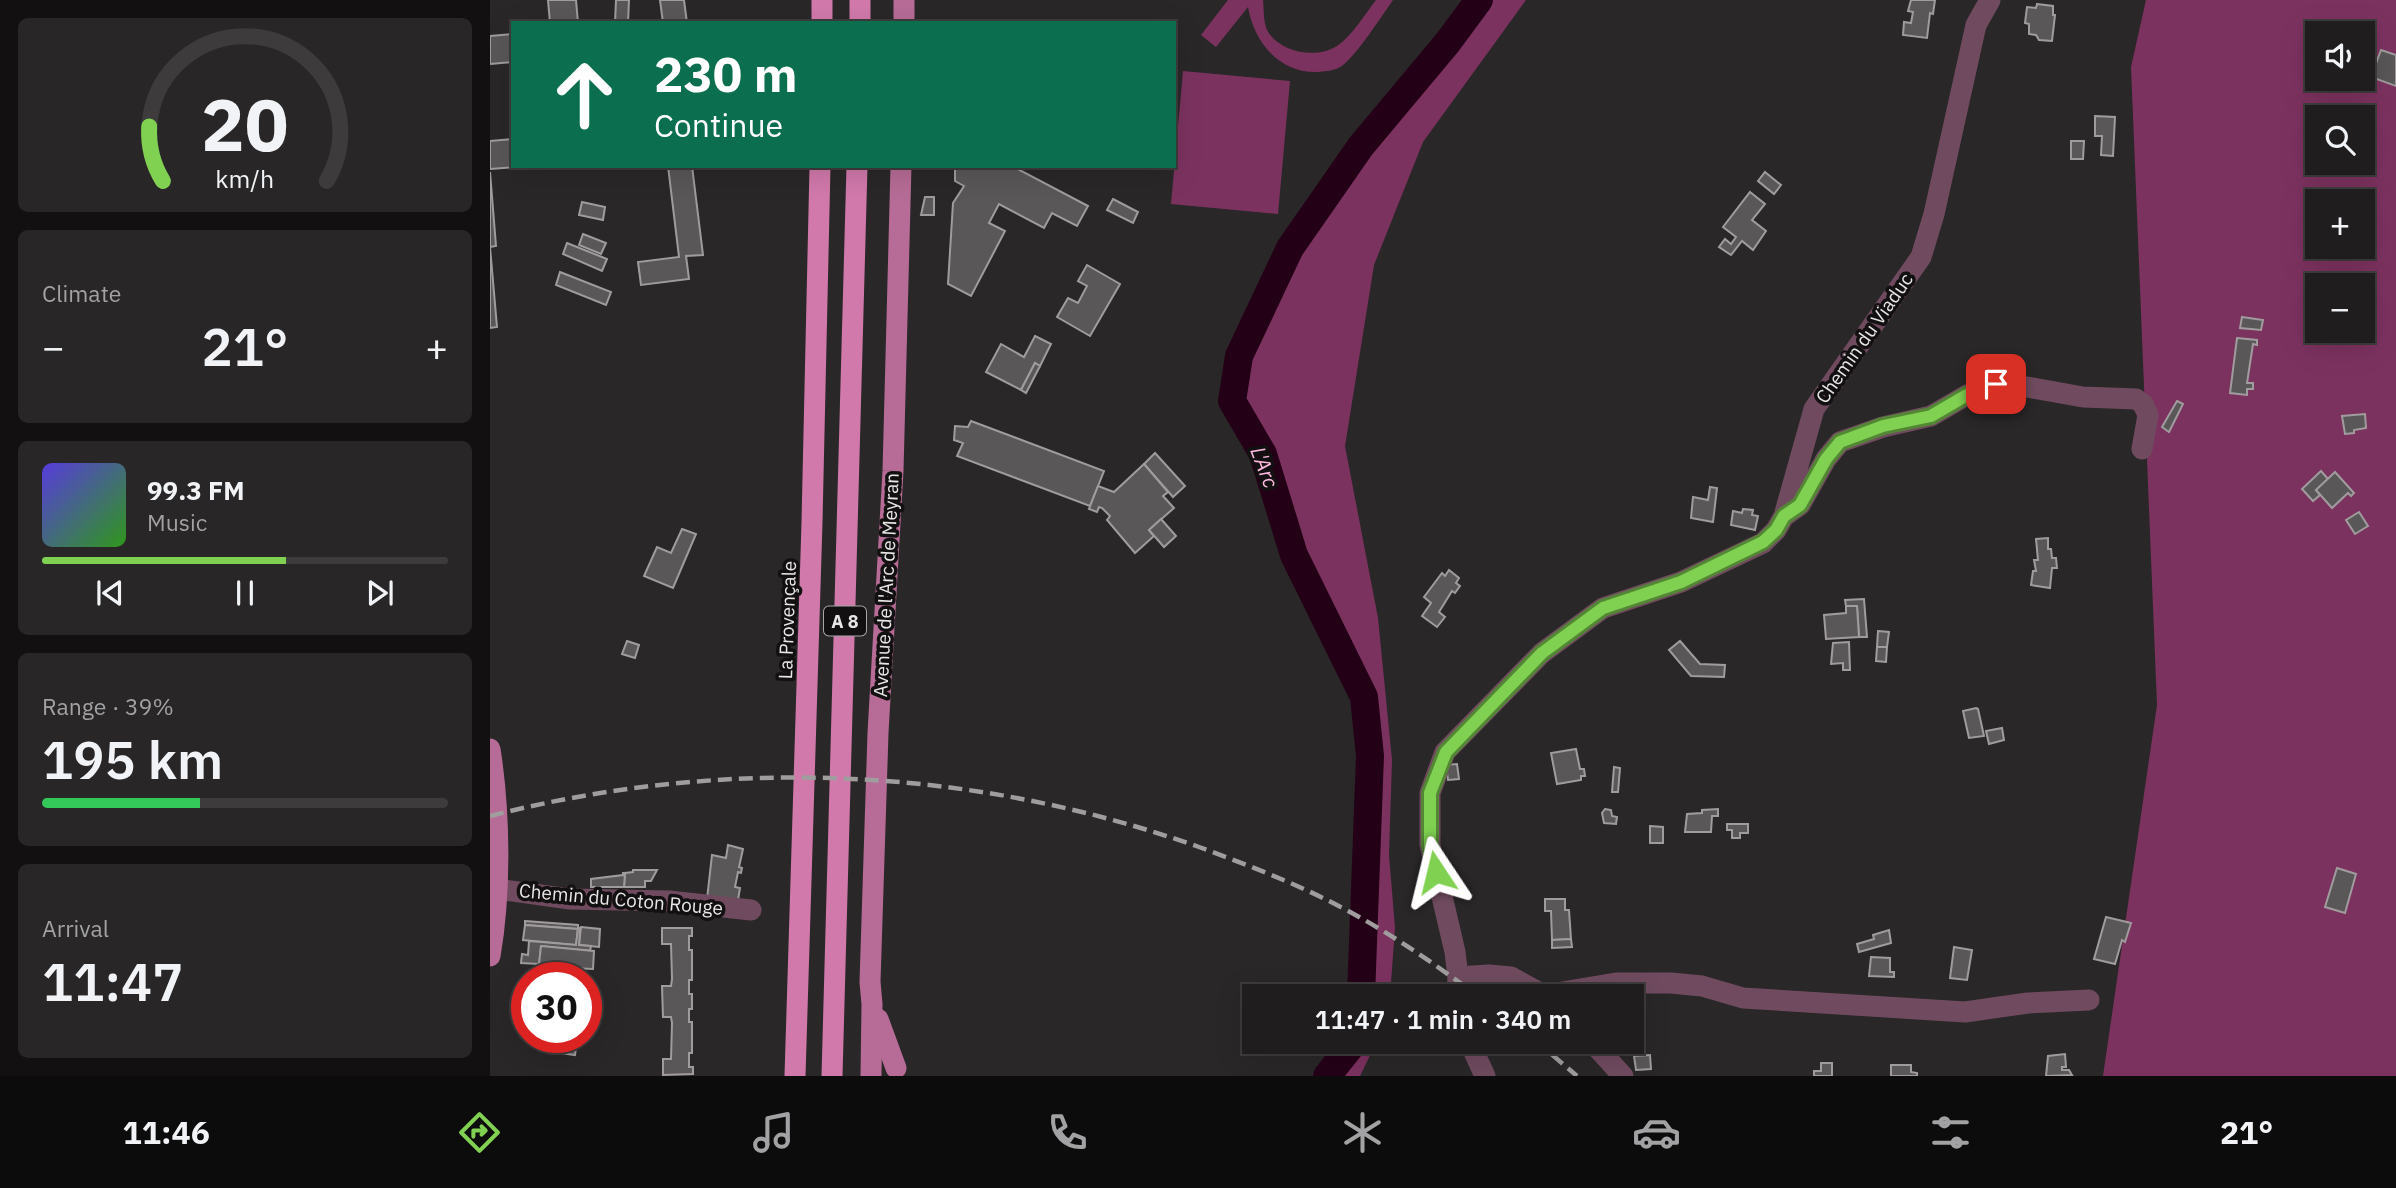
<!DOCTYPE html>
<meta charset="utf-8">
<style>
:root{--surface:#201d1e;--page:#282627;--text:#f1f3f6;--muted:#a2a2a4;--line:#3d3b3c;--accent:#80d051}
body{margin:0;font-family:"IBM Plex Sans",sans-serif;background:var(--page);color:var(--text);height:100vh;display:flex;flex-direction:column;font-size:26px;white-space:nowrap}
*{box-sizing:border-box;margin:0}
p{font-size:23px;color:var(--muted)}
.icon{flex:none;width:38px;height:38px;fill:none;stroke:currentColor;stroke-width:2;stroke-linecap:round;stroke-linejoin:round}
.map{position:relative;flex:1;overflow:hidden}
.panel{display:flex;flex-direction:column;gap:18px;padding:18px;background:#121010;width:490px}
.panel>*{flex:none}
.banner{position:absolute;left:21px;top:21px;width:665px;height:147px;border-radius:0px;box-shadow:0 7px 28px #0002,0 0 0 2px var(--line);background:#0b6e4f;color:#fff;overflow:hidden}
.tools{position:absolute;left:1815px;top:21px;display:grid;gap:14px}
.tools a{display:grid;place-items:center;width:70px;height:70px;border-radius:0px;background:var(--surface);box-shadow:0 7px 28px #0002,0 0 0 2px var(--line);font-size:35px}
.speed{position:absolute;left:21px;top:962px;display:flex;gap:14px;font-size:35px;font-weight:700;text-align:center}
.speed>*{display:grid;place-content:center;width:91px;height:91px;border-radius:50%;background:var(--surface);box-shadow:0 7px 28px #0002,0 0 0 2px var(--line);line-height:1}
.speed .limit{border:10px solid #d22;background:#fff;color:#111}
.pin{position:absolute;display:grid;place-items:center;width:60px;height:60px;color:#fff;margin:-30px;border-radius:14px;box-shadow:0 4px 10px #0006}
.me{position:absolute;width:77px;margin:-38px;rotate:350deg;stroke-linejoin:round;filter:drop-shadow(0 0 5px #0008)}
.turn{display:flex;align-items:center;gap:24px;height:147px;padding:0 28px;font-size:32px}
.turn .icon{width:91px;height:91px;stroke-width:2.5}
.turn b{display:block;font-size:49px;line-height:60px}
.big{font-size:52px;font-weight:600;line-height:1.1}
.panel .card{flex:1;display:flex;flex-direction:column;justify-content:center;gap:10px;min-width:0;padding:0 24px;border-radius:10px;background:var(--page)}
.panel .dial{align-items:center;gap:0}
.dial svg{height:182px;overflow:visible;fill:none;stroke:var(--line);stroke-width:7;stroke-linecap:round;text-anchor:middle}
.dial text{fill:var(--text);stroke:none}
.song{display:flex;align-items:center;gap:21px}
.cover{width:84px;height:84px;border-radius:10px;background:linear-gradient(135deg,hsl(250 70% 55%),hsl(110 70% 35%))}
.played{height:7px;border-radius:4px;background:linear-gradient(90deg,var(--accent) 60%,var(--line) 60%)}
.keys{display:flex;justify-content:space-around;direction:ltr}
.heat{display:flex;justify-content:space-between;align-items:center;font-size:38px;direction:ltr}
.charge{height:10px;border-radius:5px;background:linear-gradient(90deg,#34c759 39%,var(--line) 0)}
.trip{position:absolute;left:752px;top:984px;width:402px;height:70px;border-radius:0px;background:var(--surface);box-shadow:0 7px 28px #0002,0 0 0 2px var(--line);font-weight:600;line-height:70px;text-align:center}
.tabs{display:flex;height:112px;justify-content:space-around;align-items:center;background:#0d0c0c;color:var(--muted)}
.tabs .icon{width:49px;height:49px}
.tabs .selected{color:var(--accent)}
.tabs b{font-size:32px;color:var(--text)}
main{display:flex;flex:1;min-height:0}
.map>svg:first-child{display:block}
</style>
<main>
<section class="panel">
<div class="card dial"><svg viewBox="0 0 100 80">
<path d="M14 69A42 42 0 1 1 86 69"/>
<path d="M14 69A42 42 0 0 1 8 45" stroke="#80d051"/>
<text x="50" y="56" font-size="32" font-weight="700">20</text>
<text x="50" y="72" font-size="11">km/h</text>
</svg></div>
<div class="card"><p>Climate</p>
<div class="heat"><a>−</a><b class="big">21°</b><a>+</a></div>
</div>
<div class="card">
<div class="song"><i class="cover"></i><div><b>99.3 FM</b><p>Music</p></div></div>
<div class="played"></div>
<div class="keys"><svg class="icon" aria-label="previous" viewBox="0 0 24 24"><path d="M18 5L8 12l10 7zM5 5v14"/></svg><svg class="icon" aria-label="pause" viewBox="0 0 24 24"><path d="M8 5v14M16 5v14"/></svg><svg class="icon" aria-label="next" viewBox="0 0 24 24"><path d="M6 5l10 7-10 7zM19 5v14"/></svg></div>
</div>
<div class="card"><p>Range · 39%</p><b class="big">195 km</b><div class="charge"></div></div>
<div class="card"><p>Arrival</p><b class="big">11:47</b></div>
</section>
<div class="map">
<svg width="1906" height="1076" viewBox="0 0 1906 1076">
<rect width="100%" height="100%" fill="#2a2728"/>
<g fill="#7c325f" fill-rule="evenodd">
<path d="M738 0H773C774 10 773 23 778 32 792 53 826 59 847 46 862 36 875 14 886 0H903C891 17 868 53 853 65 846 71 836 71 827 72 789 73 764 42 758 7L726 47 711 35Z"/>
<path d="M988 0H1036L933 142 884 265 855 446 888 618 902 760 899 855 905 928 900 996H871L880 756 874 697 804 555 773 454 742 401 749 356 800 248 871 146 958 43Z"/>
<path d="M1656 0H1906V1076H1613L1667 705 1641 67ZM1827 33H1872V79H1827ZM1827 117H1872V163H1827ZM1827 201H1872V247H1827ZM1827 285H1872V331H1827Z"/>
<path d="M693 71 800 81 788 214 681 204Z"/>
<path d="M865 1041H887L870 1076H837Z"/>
</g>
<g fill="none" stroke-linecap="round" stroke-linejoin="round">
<g stroke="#240017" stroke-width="28">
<path d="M871 996 880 756 874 697 804 555 773 454 742 401 749 356 800 248 871 146 958 42 989 0"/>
<path d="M837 1076 865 1041"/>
</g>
</g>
<g fill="#5a5759" stroke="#a09c9e" stroke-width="2">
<path d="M58 0H86L88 23H60Z"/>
<path d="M126 0H139L138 23H125Z"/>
<path d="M170 0H194L197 23H173Z"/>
<path d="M1421 0H1445L1443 14 1440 13 1437 38 1413 35 1414 22 1421 23 1423 12 1418 11Z"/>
<path d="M1547 4 1563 6V15H1565L1562 41 1549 40 1546 35 1539 34V24L1535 23 1537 7 1546 8Z"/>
<path d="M23 34V62L0 64V36Z"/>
<path d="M1891 50 1906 55V86L1881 77Z"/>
<path d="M1605 116 1625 117 1623 156 1611 155 1612 136H1605Z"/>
<path d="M23 139V166H37L0 169V141Z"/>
<path d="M1581 141H1594L1593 159H1581Z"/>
<path d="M178 166H202L213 255 196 256 199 279 151 285 148 262 189 257Z"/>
<path d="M465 166H522L598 206 587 226 562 213 554 228 509 204 499 223 515 231 481 296 458 284 463 203 474 186 465 181Z"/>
<path d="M0 172 6 246 0 247Z"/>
<path d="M1275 172 1291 185 1284 194 1268 181Z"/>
<path d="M1260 192 1275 204 1262 220 1276 231 1263 250 1252 241 1241 255 1229 247 1235 239 1241 244 1246 237 1233 227Z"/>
<path d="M435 197H444V215H431Z"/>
<path d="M623 199 648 212 643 223 617 210Z"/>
<path d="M92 202 115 207 113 220 89 215Z"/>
<path d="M93 234 116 243 111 254 89 245Z"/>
<path d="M77 243 117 259 112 271 73 254Z"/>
<path d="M0 247 7 327 0 328Z"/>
<path d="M597 265 630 284 600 336 567 317 578 298 588 303 597 286 588 281Z"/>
<path d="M70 272 121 292 116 305 66 285Z"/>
<path d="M1752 317 1773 320 1771 330 1750 328Z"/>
<path d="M545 336 561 344 550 366 545 363 531 390 496 372 511 344 534 357Z"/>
<path d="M1747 338 1767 340V345L1763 344 1757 383H1763V389H1757V395L1740 393Z"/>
<path d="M545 363 550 366 536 393 531 390Z"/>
<path d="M1687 401 1693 404 1679 432 1672 427Z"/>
<path d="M1875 414 1876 428 1864 430V433L1855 434 1852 416Z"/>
<path d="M481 421 614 471 600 506 467 456 473 443 464 440 465 426 478 427Z"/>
<path d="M665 453 695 486 683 497 654 464Z"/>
<path d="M654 464 678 492 673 496 684 508 659 530 664 536 645 553 617 520 620 516 612 508 609 507 607 512 599 509 608 486 624 492Z"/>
<path d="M1831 471 1838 479 1826 490 1830 495 1823 501 1812 489Z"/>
<path d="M1845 472 1864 493 1861 496 1858 493 1842 508 1826 490Z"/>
<path d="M1220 487 1227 488 1223 522 1201 518 1203 497 1218 500Z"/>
<path d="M1253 509 1263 510 1262 515 1268 516 1265 530 1241 525 1243 511 1252 513Z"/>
<path d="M1869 512 1878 526 1865 534 1856 520Z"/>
<path d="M671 519 686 536 674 547 659 530Z"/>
<path d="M192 529 206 534 183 588 154 576 167 547 181 553Z"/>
<path d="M1558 538V549H1561L1562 558H1566L1567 568H1562L1560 588 1541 585 1543 571H1546L1544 560H1548L1546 539Z"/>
<path d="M959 570 969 578 966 583 970 586 965 593 962 591 949 612 955 617 947 627 932 616 941 603 934 597 952 573 955 576Z"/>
<path d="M1374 599 1377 637H1369L1367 606H1356L1355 600Z"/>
<path d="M1356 606H1367L1369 637 1336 639 1334 615 1356 613Z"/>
<path d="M1388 631 1399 632 1397 647H1387Z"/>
<path d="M137 641 149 645 145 658 132 654Z"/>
<path d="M1190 641 1210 664 1235 665 1234 677 1201 676 1179 650Z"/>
<path d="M1359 642 1360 670H1353V663L1341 664 1343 643Z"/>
<path d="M1387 647H1397L1396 662 1386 661Z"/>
<path d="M1486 708 1488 709 1494 736 1479 738 1473 711Z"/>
<path d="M1512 728 1514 740 1499 744 1496 731Z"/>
<path d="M1086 749 1090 769H1094L1095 776H1091V780L1067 784 1061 753Z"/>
<path d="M967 764 969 779 958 780 956 765Z"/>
<path d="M1124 767 1130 768 1128 792H1122Z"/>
<path d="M1115 809 1121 810 1122 816 1127 817 1126 824 1114 823 1112 813Z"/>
<path d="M1228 809V816H1222L1221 832H1195L1197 814 1212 813V810Z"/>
<path d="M1237 824H1258V833H1250V838H1242V830H1237Z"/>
<path d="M1160 826 1173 827V843H1160Z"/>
<path d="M238 845 253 849 249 867 252 868 251 873 248 872 245 887 250 888 248 900 217 899 222 855 236 858Z"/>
<path d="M1847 868 1866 874 1855 913 1835 907Z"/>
<path d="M143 870H167L161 881H155V887H134L135 873 143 872Z"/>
<path d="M133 873H135L134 887H101V879L133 875Z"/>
<path d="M1055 899H1075V910H1079L1081 939 1062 940 1061 911H1055Z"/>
<path d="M1616 917 1641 923 1635 942 1632 940 1625 964 1604 959Z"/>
<path d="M35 921 88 925V929L35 925Z"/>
<path d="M35 925 88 929 86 945 33 940Z"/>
<path d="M91 927 110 929 109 947 89 945Z"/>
<path d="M88 928H90L89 945 101 946 100 951 51 946 49 964 31 963 32 954 38 955 39 941 86 945Z"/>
<path d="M172 928H202V936H199V950H202V980H199V994H202V1009H199V1022H202V1053H199V1067H203V1074L173 1075V1059H181L182 1023 181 1017H173L172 986H181L182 979 181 944H172Z"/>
<path d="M1399 930 1401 943 1369 952 1367 944 1384 939 1383 935Z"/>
<path d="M1081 939 1082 947 1062 948V940Z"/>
<path d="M51 946 104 951 103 969 80 968 81 964 68 963 67 966 49 965Z"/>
<path d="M1464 947 1482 950 1477 980 1460 978Z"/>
<path d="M1381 957 1400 958V972H1404V977L1379 976Z"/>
<path d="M56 1038H71L70 1048 64 1047 63 1053 55 1052Z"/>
<path d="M71 1038H87L85 1055 70 1053Z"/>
<path d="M1575 1054 1576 1067H1572V1070H1579L1582 1075 1556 1076 1558 1056Z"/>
<path d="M1160 1055 1161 1069 1146 1070 1144 1056Z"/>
<path d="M1331 1063H1342V1076H1324V1071H1331Z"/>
<path d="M1401 1065H1421V1072L1427 1073V1076H1401Z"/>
</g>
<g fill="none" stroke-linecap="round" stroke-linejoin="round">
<g stroke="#704b5f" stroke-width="21">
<path d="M1296 515 1310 505 1336 459 1350 442 1393 427 1441 416 1477 395 1506 385 1537 387 1593 397 1646 399 1653 404 1658 415 1652 449"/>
<path d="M0 890 7 889 80 899 179 901 261 910"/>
<path d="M968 977 999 975 1021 977 1054 995 1126 983H1181L1212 986 1253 998 1475 1012 1538 1003 1599 1000"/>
<path d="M967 996 968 977 965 952 940 845V793L955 752 1052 653 1113 608 1191 582 1273 543 1286 530 1294 516 1324 409 1431 257 1444 214 1486 25 1500 0"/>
<path d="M979 1041 995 1076"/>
<path d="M1101 1041 1133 1076"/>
</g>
<g stroke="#b66c96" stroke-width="21">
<path d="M414 23V0"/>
<path d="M0 749C10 813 11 892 0 956"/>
<path d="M388 1019 406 1068"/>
<path d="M381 1076 382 1004 380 982 388 733 403 471 411 166"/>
</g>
<g stroke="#d179ab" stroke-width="21">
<path d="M332 23V0"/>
<path d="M370 23V0"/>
<path d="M305 1076 322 522 330 166"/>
<path d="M342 1076 367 166"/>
</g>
<g stroke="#a09d9e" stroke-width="4.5" stroke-dasharray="14 7" stroke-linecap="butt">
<path d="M0 816C234 756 481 766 709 847 755 864 802 882 845 904 896 930 942 962 988 996"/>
<path d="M1046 1041 1087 1076"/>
</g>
</g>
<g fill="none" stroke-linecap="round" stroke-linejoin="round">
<g stroke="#538735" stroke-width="18">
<path id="route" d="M946 872 940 845V793L956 752 1052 653 1113 608 1191 582 1273 542 1286 530 1294 516 1310 505 1336 459 1350 442 1393 426 1441 416 1477 395 1506 384"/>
</g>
<use href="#route" stroke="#80d051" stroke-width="12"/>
</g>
<g text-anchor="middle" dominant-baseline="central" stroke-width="7" stroke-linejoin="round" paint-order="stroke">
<rect fill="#121011" stroke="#a8a6a7" stroke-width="2" x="334" y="606.5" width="42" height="29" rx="5"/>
<g font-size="18" font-weight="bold" fill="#e8e6e7">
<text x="355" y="621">A 8</text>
</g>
<g font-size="19" fill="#e8e6e7" stroke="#121011">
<text transform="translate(1374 338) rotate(-55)">Chemin du Viaduc</text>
<text transform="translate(396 585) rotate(-87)">Avenue de l'Arc de Meyran</text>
<text transform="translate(297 620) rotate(-88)">La Provençale</text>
<text transform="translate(131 899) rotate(5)">Chemin du Coton Rouge</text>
</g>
<g font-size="21" font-style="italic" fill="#fdb7dd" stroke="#121011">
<text transform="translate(775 467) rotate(69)">L'Arc</text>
</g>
</g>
</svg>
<div class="tools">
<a><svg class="icon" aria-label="sound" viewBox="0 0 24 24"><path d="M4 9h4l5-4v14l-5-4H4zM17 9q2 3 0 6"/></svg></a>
<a><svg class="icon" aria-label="search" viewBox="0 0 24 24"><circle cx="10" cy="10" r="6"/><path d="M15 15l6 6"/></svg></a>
<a>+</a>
<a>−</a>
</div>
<div class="speed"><div class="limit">30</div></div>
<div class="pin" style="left:1506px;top:384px;background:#d93025"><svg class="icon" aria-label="arrive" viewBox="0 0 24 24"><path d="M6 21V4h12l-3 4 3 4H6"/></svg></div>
<svg class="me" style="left:946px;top:872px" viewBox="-20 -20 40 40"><path d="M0-17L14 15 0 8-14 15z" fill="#80d051" stroke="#fff" stroke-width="4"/></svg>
<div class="trip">11:47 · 1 min · 340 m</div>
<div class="banner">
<div class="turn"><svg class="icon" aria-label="ahead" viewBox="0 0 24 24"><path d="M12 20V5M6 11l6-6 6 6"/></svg><div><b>230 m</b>Continue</div></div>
</div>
</div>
</main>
<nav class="tabs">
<b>11:46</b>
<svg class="icon selected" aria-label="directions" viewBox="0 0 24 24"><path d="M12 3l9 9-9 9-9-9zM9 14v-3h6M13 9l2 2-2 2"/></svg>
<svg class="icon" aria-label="music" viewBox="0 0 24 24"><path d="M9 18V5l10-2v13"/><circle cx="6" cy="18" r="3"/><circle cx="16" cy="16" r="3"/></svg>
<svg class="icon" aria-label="phone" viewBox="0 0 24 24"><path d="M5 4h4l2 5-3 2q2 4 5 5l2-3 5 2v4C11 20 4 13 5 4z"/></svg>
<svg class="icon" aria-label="climate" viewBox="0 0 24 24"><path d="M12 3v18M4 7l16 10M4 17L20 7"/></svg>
<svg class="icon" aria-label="car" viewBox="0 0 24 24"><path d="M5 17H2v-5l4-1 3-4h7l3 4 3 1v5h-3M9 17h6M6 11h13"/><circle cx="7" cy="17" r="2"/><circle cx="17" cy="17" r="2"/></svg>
<svg class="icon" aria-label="filters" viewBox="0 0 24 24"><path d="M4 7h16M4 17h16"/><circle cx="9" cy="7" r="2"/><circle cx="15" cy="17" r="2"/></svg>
<b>21°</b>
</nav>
